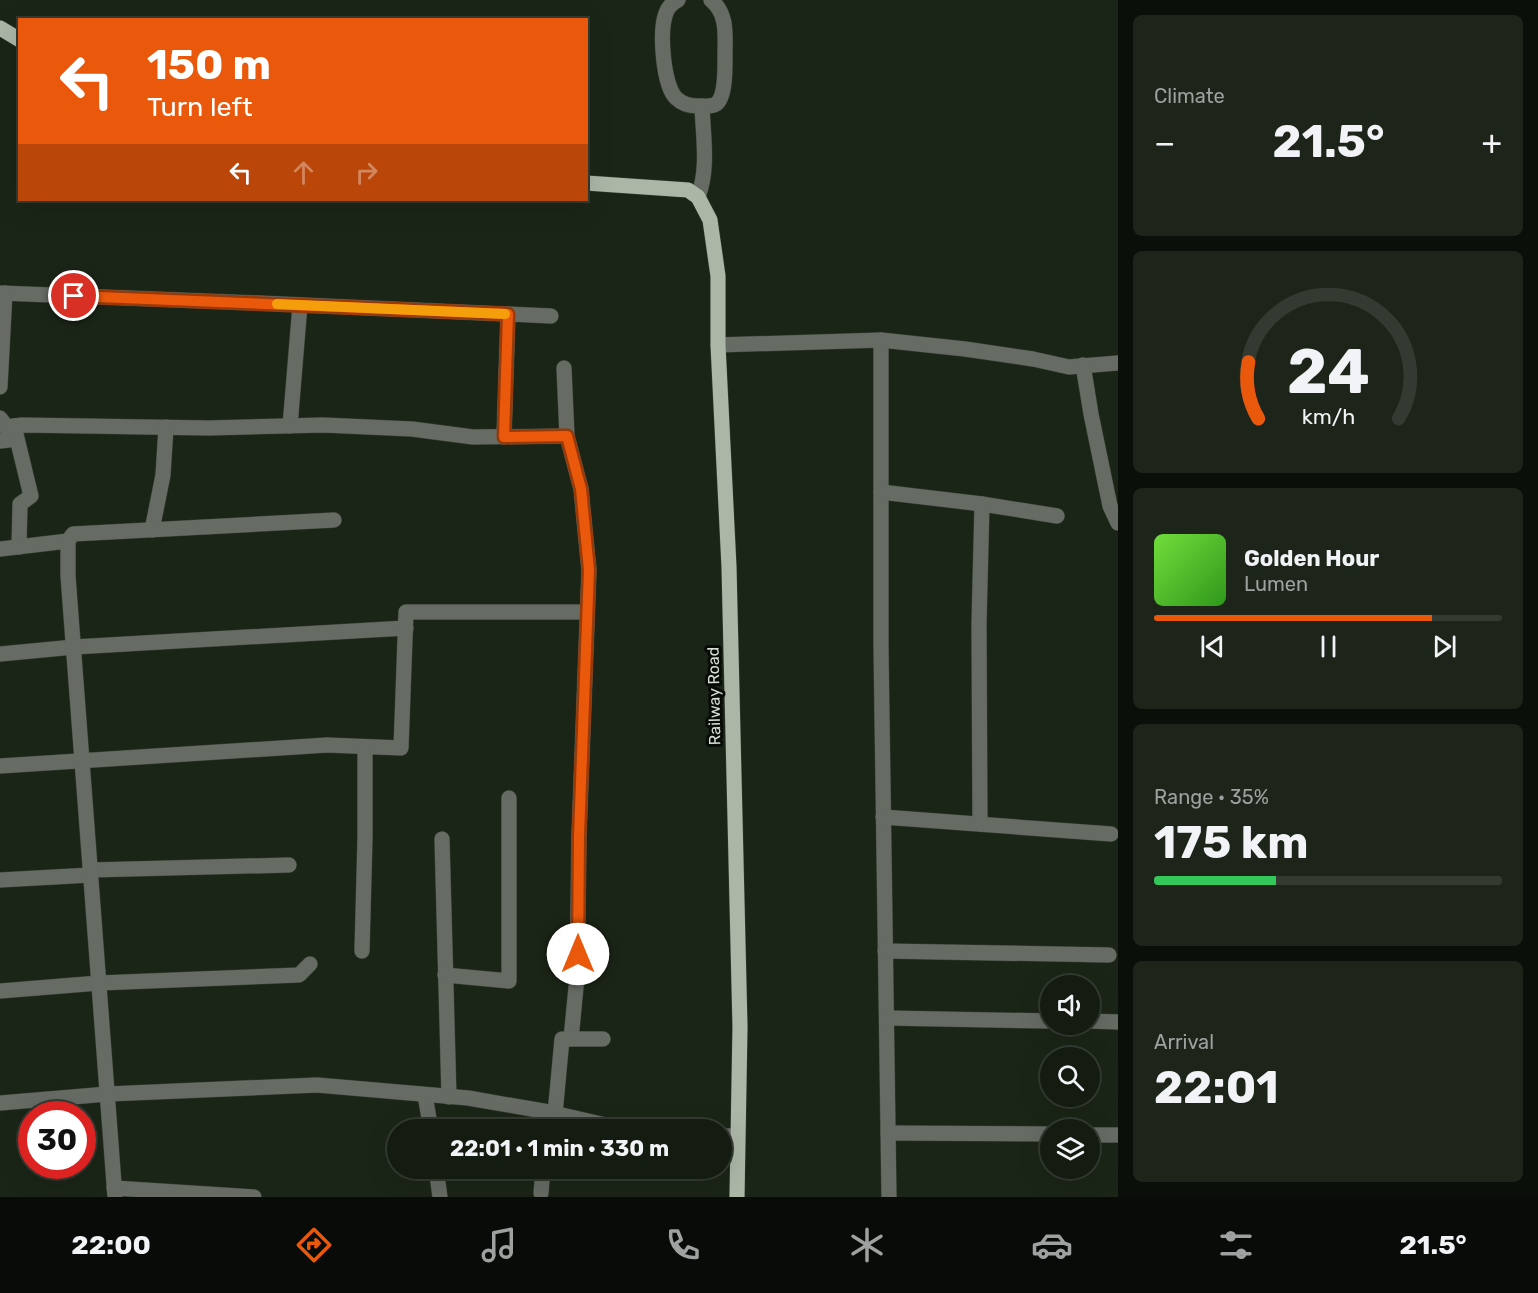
<!DOCTYPE html>
<meta charset="utf-8">
<style>
:root{--surface:#141c11;--page:#1d251a;--text:#f1f3f6;--muted:#9da19f;--line:#333a31;--accent:#ea580c}
body{margin:0;font-family:Rubik,sans-serif;background:var(--page);color:var(--text);height:100vh;display:flex;flex-direction:column;font-size:22px;white-space:nowrap}
*{box-sizing:border-box;margin:0}
p{font-size:20px;color:var(--muted)}
.icon{flex:none;width:33px;height:33px;fill:none;stroke:currentColor;stroke-width:2;stroke-linecap:round;stroke-linejoin:round}
.map{position:relative;flex:1;overflow:hidden}
.side{display:flex;flex-direction:column;gap:15px;padding:15px;background:#0b0f09;width:420px}
.side>*{flex:none}
.banner{position:absolute;left:18px;top:18px;width:570px;height:183px;border-radius:0px;box-shadow:0 6px 24px #0002,0 0 0 2px var(--line);background:#ea580c;color:#fff;overflow:hidden}
.buttons{position:absolute;left:1040px;top:975px;display:grid;gap:12px}
.buttons a{display:grid;place-items:center;width:60px;height:60px;border-radius:50%;background:var(--surface);box-shadow:0 6px 24px #0002,0 0 0 2px var(--line);font-size:30px}
.speed{position:absolute;left:18px;top:1101px;display:flex;gap:12px;font-size:30px;font-weight:700;text-align:center}
.speed>*{display:grid;place-content:center;width:78px;height:78px;border-radius:50%;background:var(--surface);box-shadow:0 6px 24px #0002,0 0 0 2px var(--line);line-height:1}
.speed .limit{border:9px solid #d22;background:#fff;color:#111}
.pin{position:absolute;display:grid;place-items:center;width:51px;height:51px;color:#fff;margin:-26px;border:3px solid #fff;border-radius:50%;box-shadow:0 2px 6px #0007}
.me{position:absolute;width:66px;margin:-33px;rotate:0deg;stroke-linejoin:round;filter:drop-shadow(0 0 4px #0008)}
.turn{display:flex;align-items:center;gap:21px;height:126px;padding:0 30px;font-size:27px}
.turn .icon{width:78px;height:78px;stroke-width:2.5}
.turn b{display:block;font-size:42px;line-height:51px}
.lanes{display:flex;align-items:center;height:57px;padding:0 30px;background:#0003;justify-content:center;gap:30px;direction:ltr}
.lanes .off{opacity:.35}
.big{font-size:45px;font-weight:700;line-height:1.1}
.side .tile{flex:1;display:flex;flex-direction:column;justify-content:center;gap:9px;min-width:0;padding:0 21px;border-radius:9px;background:var(--page)}
.side .dial{align-items:center;gap:0}
.dial svg{height:156px;overflow:visible;fill:none;stroke:var(--line);stroke-width:7;stroke-linecap:round;text-anchor:middle}
.dial text{fill:var(--text);stroke:none}
.song{display:flex;align-items:center;gap:18px}
.cover{width:72px;height:72px;border-radius:9px;background:linear-gradient(135deg,hsl(100 70% 55%),hsl(110 70% 35%))}
.played{height:6px;border-radius:3px;background:linear-gradient(90deg,var(--accent) 80%,var(--line) 80%)}
.keys{display:flex;justify-content:space-around;direction:ltr}
.heat{display:flex;justify-content:space-between;align-items:center;font-size:33px;direction:ltr}
.charge{height:9px;border-radius:4px;background:linear-gradient(90deg,#34c759 35%,var(--line) 0)}
.trip{position:absolute;left:387px;top:1119px;width:345px;height:60px;border-radius:30px;background:var(--surface);box-shadow:0 6px 24px #0002,0 0 0 2px var(--line);font-weight:700;line-height:60px;text-align:center}
.tab-bar{display:flex;height:96px;justify-content:space-around;align-items:center;background:#080b07;color:var(--muted)}
.tab-bar .icon{width:42px;height:42px}
.tab-bar .current{color:var(--accent)}
.tab-bar b{font-size:27px;color:var(--text)}
main{display:flex;flex:1;min-height:0}
.map>svg:first-child{display:block}
</style>
<main>
<div class="map">
<svg width="1118" height="1197" viewBox="0 0 1118 1197">
<rect width="100%" height="100%" fill="#1b2517"/>
<g fill="none" stroke-linecap="round" stroke-linejoin="round">
<g stroke="#363f32" stroke-width="16">
<g id="minor">
<path d="M678 0C672 3 668 7 666 13 659 31 663 85 676 98 682 104 690 106 698 106 703 106 711 107 716 104 726 97 725 66 725 55 725 35 728 14 711 0"/>
<path d="M698 197C709 168 703 136 702 106"/>
<path d="M0 293 259 303 551 316"/>
<path d="M881 340V647L889 1197"/>
<path d="M718 345 881 340 965 349 1033 359 1069 367 1118 363"/>
<path d="M1083 365 1091 414 1110 506 1118 523"/>
<path d="M564 368 567 436 581 489 589 570 579 836 577 977 571 1039"/>
<path d="M0 387 5 293"/>
<path d="M0 418 7 427 9 440 0 441"/>
<path d="M14 426 31 496 20 504 19 547"/>
<path d="M290 426 300 305"/>
<path d="M7 427 22 425 209 428 323 425 412 429 473 437 567 436"/>
<path d="M504 437 508 314"/>
<path d="M881 492 982 504 1057 516"/>
<path d="M152 530 163 475 166 427"/>
<path d="M0 549 68 541"/>
<path d="M0 654 74 647 406 628"/>
<path d="M0 766 327 745 401 748 406 612H587"/>
<path d="M883 817 1111 834"/>
<path d="M980 824 979 624 982 504"/>
<path d="M442 839 449 1097"/>
<path d="M91 870 289 865"/>
<path d="M0 880 91 875"/>
<path d="M362 951 365 838V747"/>
<path d="M885 951 1109 955"/>
<path d="M445 975 509 981V798"/>
<path d="M0 991 99 983 299 975 310 964"/>
<path d="M887 1018 1050 1021"/>
<path d="M1089 1021 1118 1022"/>
<path d="M425 1095 431 1130"/>
<path d="M0 1103 108 1094 317 1085 468 1098 549 1112 627 1130"/>
<path d="M555 1114 562 1039H603"/>
<path d="M547 1130 549 1112"/>
<path d="M888 1133 1050 1134"/>
<path d="M1089 1135H1118"/>
<path d="M722 1136H737"/>
<path d="M436 1168 440 1197"/>
<path d="M114 1188 254 1197"/>
<path d="M541 1193 543 1168"/>
<path d="M115 1197 68 576V541L73 534 334 520"/>
</g>
</g>
<g stroke="#363f32" stroke-width="16">
<g id="major">
<path d="M0 28 20 40"/>
<path d="M586 183 688 190 698 197 710 220 718 276V345L729 567 740 1027 737 1197"/>
</g>
</g>
<use href="#minor" stroke="#666b64" stroke-width="15"/>
<use href="#major" stroke="#acb6a7" stroke-width="15"/>
</g>
<g fill="none" stroke-linecap="round" stroke-linejoin="round">
<g stroke="#983908" stroke-width="15">
<path id="route" d="M74 296 508 314 504 437 567 436 581 489 589 570 579 836 578 954"/>
</g>
<use href="#route" stroke="#ea580c" stroke-width="10"/>
<path stroke="#f59e0b" stroke-width="10" d="M277 304 505 314"/>
</g>
<g text-anchor="middle" dominant-baseline="central" stroke-width="6" stroke-linejoin="round" paint-order="stroke">
<g font-size="16" fill="#dae0d7" stroke="#080c07">
<text transform="translate(714 696) rotate(-91)">Railway Road</text>
</g>
</g>
</svg>
<div class="buttons">
<a><svg class="icon" aria-label="sound" viewBox="0 0 24 24"><path d="M4 9h4l5-4v14l-5-4H4zM17 9q2 3 0 6"/></svg></a>
<a><svg class="icon" aria-label="search" viewBox="0 0 24 24"><circle cx="10" cy="10" r="6"/><path d="M15 15l6 6"/></svg></a>
<a><svg class="icon" aria-label="layers" viewBox="0 0 24 24"><path d="M12 4l9 5-9 5-9-5zM3 14l9 5 9-5"/></svg></a>
</div>
<div class="speed"><div class="limit">30</div></div>
<div class="pin" style="left:74px;top:296px;background:#d93025"><svg class="icon" aria-label="arrive" viewBox="0 0 24 24"><path d="M6 21V4h12l-3 4 3 4H6"/></svg></div>
<svg class="me" style="left:578px;top:954px" viewBox="-20 -20 40 40"><circle r="19" fill="#fff"/><path d="M0-13L10 11 0 6-10 11z" fill="#ea580c"/></svg>
<div class="trip">22:01 · 1 min · 330 m</div>
<div class="banner">
<div class="turn"><svg class="icon" aria-label="left" viewBox="0 0 24 24"><path d="M17 20v-9H6M10 6l-5 5 5 5"/></svg><div><b>150 m</b>Turn left</div></div>
<div class="lanes"><svg class="icon" aria-label="left" viewBox="0 0 24 24"><path d="M17 20v-9H6M10 6l-5 5 5 5"/></svg><svg class="icon off" aria-label="ahead" viewBox="0 0 24 24"><path d="M12 20V5M6 11l6-6 6 6"/></svg><svg class="icon off" aria-label="right" viewBox="0 0 24 24"><path d="M7 20v-9h11M14 6l5 5-5 5"/></svg></div>
</div>
</div>
<section class="side">
<div class="tile"><p>Climate</p>
<div class="heat"><a>−</a><b class="big">21.5°</b><a>+</a></div>
</div>
<div class="tile dial"><svg viewBox="0 0 100 80">
<path d="M14 69A42 42 0 1 1 86 69"/>
<path d="M14 69A42 42 0 0 1 9 40" stroke="#ea580c"/>
<text x="50" y="56" font-size="32" font-weight="700">24</text>
<text x="50" y="72" font-size="11">km/h</text>
</svg></div>
<div class="tile">
<div class="song"><i class="cover"></i><div><b>Golden Hour</b><p>Lumen</p></div></div>
<div class="played"></div>
<div class="keys"><svg class="icon" aria-label="previous" viewBox="0 0 24 24"><path d="M18 5L8 12l10 7zM5 5v14"/></svg><svg class="icon" aria-label="pause" viewBox="0 0 24 24"><path d="M8 5v14M16 5v14"/></svg><svg class="icon" aria-label="next" viewBox="0 0 24 24"><path d="M6 5l10 7-10 7zM19 5v14"/></svg></div>
</div>
<div class="tile"><p>Range · 35%</p><b class="big">175 km</b><div class="charge"></div></div>
<div class="tile"><p>Arrival</p><b class="big">22:01</b></div>
</section>
</main>
<nav class="tab-bar">
<b>22:00</b>
<svg class="icon current" aria-label="directions" viewBox="0 0 24 24"><path d="M12 3l9 9-9 9-9-9zM9 14v-3h6M13 9l2 2-2 2"/></svg>
<svg class="icon" aria-label="music" viewBox="0 0 24 24"><path d="M9 18V5l10-2v13"/><circle cx="6" cy="18" r="3"/><circle cx="16" cy="16" r="3"/></svg>
<svg class="icon" aria-label="phone" viewBox="0 0 24 24"><path d="M5 4h4l2 5-3 2q2 4 5 5l2-3 5 2v4C11 20 4 13 5 4z"/></svg>
<svg class="icon" aria-label="climate" viewBox="0 0 24 24"><path d="M12 3v18M4 7l16 10M4 17L20 7"/></svg>
<svg class="icon" aria-label="car" viewBox="0 0 24 24"><path d="M5 17H2v-5l4-1 3-4h7l3 4 3 1v5h-3M9 17h6M6 11h13"/><circle cx="7" cy="17" r="2"/><circle cx="17" cy="17" r="2"/></svg>
<svg class="icon" aria-label="filters" viewBox="0 0 24 24"><path d="M4 7h16M4 17h16"/><circle cx="9" cy="7" r="2"/><circle cx="15" cy="17" r="2"/></svg>
<b>21.5°</b>
</nav>
